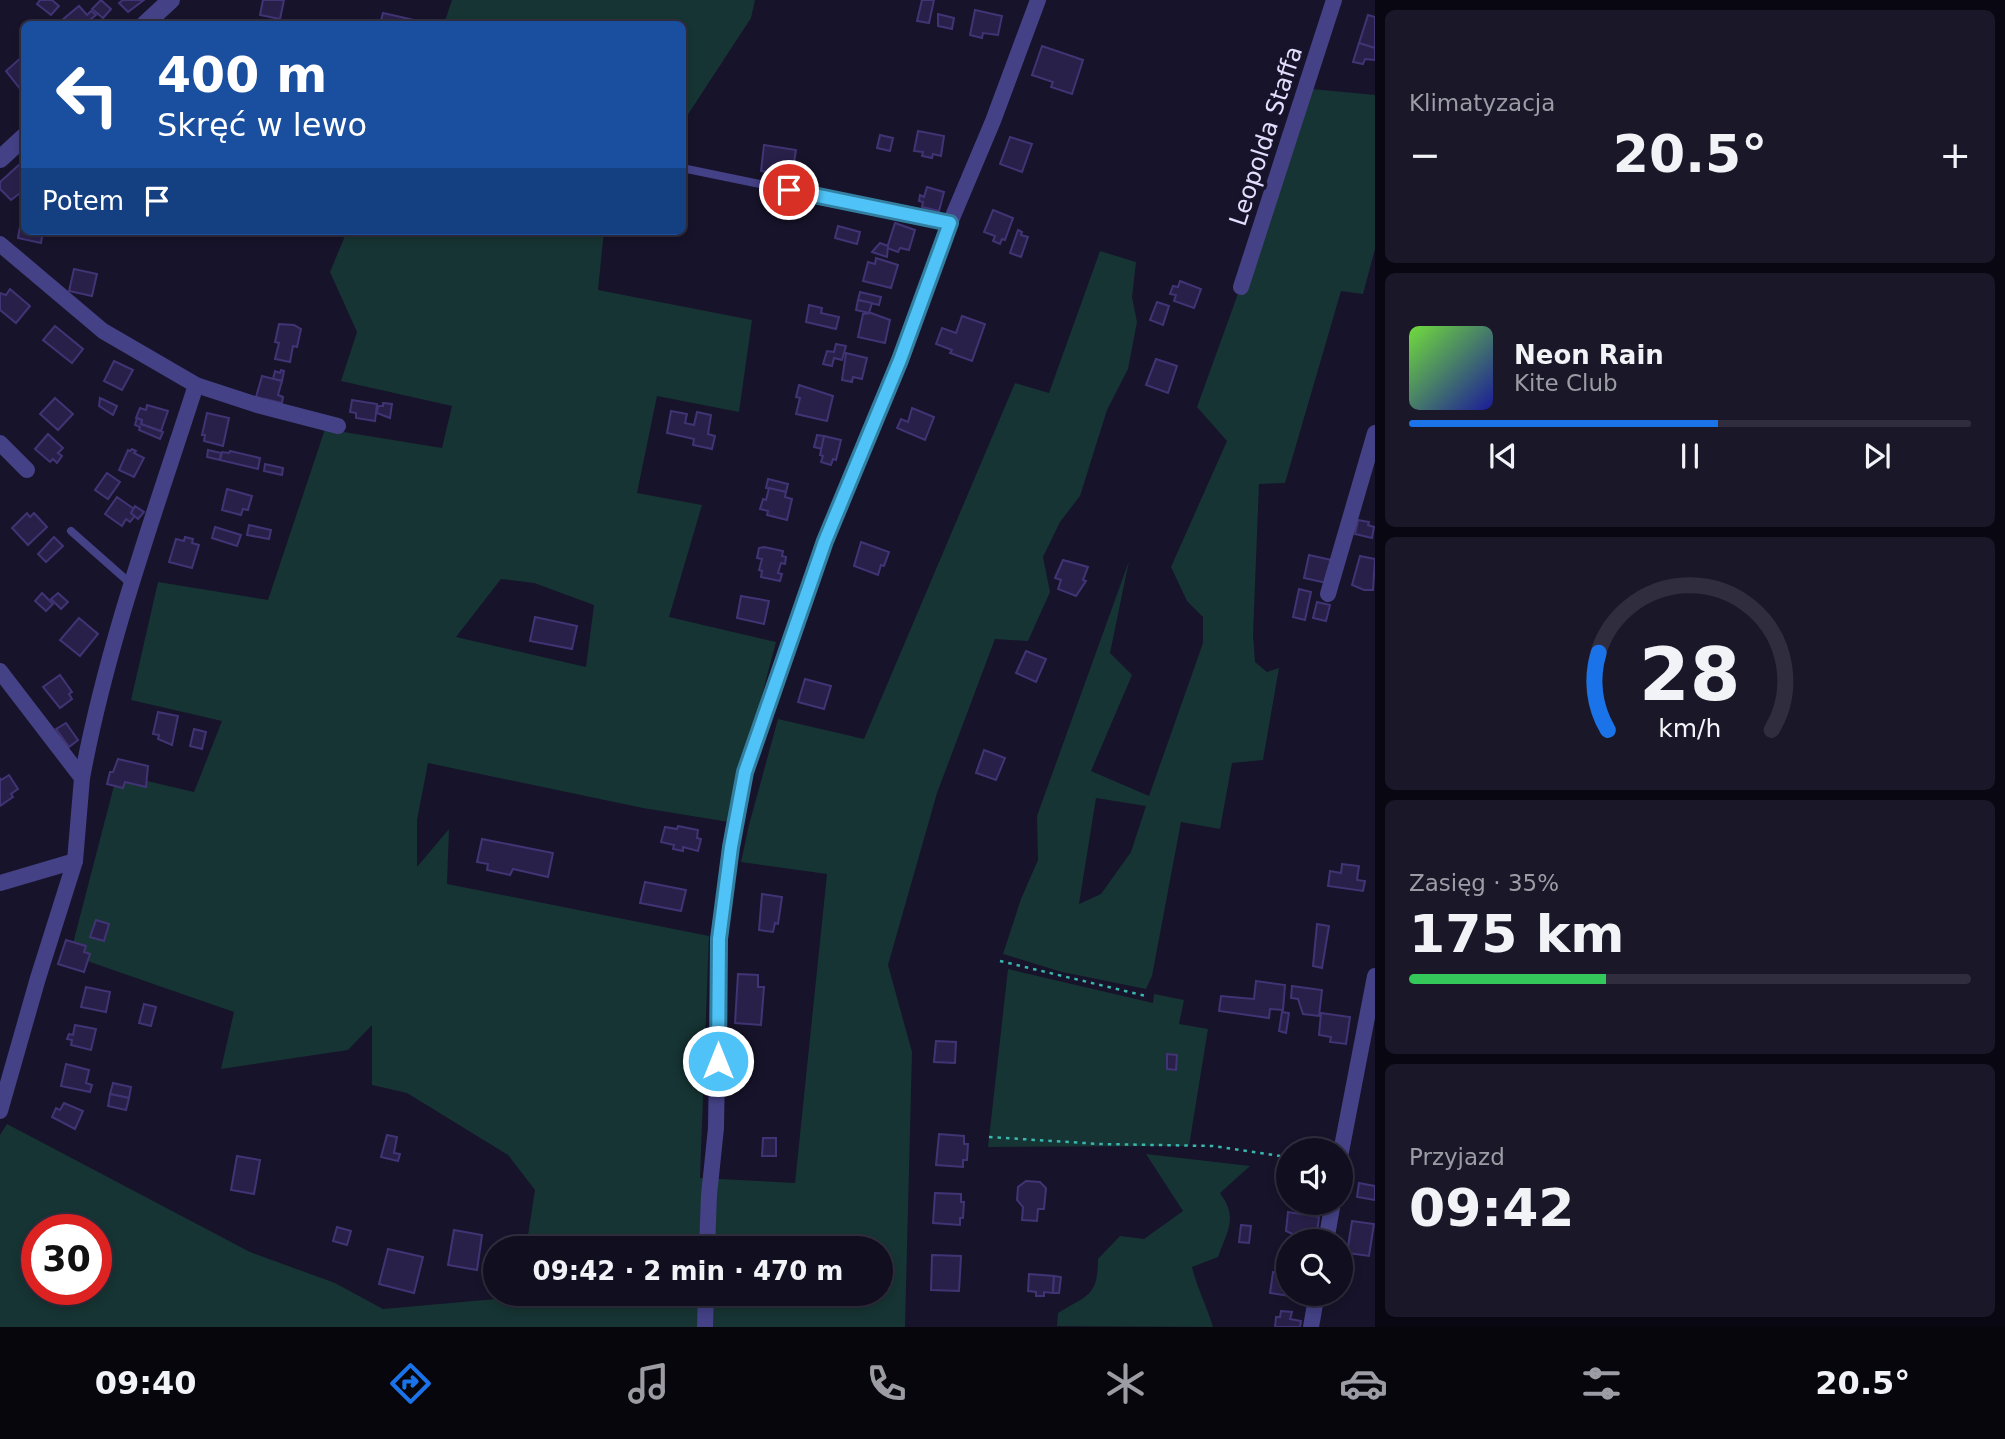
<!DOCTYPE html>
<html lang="pl">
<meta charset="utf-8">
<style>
:root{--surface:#110e20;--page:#1a1729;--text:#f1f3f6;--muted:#9c9ca5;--line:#302e3e;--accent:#1a73e8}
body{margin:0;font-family:"DejaVu Sans",sans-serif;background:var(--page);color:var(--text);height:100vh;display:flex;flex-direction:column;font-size:26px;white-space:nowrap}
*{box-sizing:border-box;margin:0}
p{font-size:23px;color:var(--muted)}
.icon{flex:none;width:38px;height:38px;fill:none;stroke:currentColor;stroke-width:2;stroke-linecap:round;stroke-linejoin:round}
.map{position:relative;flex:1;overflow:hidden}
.panel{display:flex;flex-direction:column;gap:10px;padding:10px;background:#090812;width:630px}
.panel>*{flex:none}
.top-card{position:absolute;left:21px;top:21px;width:665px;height:214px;border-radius:10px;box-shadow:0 4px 10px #0003,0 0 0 2px var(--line);background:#1a4fa0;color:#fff;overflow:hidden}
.buttons{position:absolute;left:1276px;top:1138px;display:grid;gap:14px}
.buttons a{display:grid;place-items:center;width:77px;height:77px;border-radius:50%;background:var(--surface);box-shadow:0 4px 10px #0003,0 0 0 2px var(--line);font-size:35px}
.speed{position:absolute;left:21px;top:1214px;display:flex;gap:14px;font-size:35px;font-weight:700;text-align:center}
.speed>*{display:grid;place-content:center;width:91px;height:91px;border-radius:50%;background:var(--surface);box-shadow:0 4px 10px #0003,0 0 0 2px var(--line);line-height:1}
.speed .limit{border:10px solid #d22;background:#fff;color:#111}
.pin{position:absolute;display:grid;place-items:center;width:60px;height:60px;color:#fff;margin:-30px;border:4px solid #fff;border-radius:50%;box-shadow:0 2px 7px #0007}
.me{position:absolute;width:77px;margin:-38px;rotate:0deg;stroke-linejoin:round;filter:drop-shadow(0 0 5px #0008)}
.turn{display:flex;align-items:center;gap:24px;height:147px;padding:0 21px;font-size:32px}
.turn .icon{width:91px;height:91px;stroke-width:2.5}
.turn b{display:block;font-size:49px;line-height:60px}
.then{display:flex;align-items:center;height:66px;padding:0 21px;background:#0003;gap:14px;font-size:26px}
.big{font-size:52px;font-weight:700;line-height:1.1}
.panel .tile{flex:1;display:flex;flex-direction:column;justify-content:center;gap:10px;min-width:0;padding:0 24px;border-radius:10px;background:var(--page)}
.panel .dial{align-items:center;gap:0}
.dial svg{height:182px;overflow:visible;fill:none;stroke:var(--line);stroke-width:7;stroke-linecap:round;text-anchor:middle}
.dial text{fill:var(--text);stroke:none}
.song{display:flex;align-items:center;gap:21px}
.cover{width:84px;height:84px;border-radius:10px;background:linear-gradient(135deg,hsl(100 70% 55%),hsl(240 70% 35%))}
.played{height:7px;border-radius:4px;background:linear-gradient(90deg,var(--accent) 55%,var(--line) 55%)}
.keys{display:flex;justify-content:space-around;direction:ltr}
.heat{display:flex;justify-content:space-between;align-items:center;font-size:38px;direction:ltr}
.charge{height:10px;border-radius:5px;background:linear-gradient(90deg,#34c759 35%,var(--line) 0)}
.trip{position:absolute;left:483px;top:1236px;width:410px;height:70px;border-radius:35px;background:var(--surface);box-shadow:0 4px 10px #0003,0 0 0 2px var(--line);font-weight:700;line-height:70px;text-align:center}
.menu{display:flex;height:112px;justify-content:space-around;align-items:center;background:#07060d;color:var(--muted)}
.menu .icon{width:49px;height:49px}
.menu .on{color:var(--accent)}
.menu b{font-size:32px;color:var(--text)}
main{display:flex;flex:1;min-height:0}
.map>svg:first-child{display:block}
</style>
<main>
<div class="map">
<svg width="1375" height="1327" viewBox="0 0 1375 1327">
<rect width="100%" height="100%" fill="#17132a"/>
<g fill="#163433" fill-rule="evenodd">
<path d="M452 0H755L751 18 685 119H682V24H444Z"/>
<path d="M1312 89 1375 95V249L1363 294 1341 291 1285 483 1259 484 1253 635 1255 662 1267 672 1279 668 1263 760 1232 763 1220 829 1181 822 1152 976 1146 989 1062 972 1003 954 1021 899 1038 860 1037 816 1129 561 1110 653 1132 675 1091 771 1149 796 1203 643V617L1187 601 1171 567 1227 441 1197 407ZM1096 798 1146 806 1131 852 1101 894 1079 904Z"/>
<path d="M347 231H490L516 237 518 231H604L598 290 752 320 739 412 657 396 637 493 702 505 669 617 776 642 729 822 643 808 428 763 417 820V867L449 829 447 884 709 936 700 1178 795 1183 827 874 741 862 749 825 778 719 864 739 1015 383 1049 393 1100 251 1136 262 1132 297 1137 322 1128 369 1107 410 1080 496 1060 522 1043 557 1050 592 1028 641 995 639 937 793 888 965 912 1052 905 1327H0V1135L7 1124 250 1252 335 1283 383 1309 518 1297 519 1293H880V1248H526L535 1190 508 1155 407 1093 372 1085V1025L348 1050 221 1069 234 1012 70 955 117 774 194 792 222 721 131 700 158 582 268 600 325 429 442 448 452 406 341 381 357 332 330 272ZM501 579 534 583 594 605 586 667 456 637ZM37 1230H96V1290H37Z"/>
<path d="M1008 969 1153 1003 1154 994 1184 1000 1179 1024 1208 1029 1189 1146 988 1147Z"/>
<path d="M1146 1154 1250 1166 1220 1193C1238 1218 1228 1229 1218 1257L1192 1267C1197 1288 1207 1306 1213 1327L1057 1326 1058 1313C1087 1295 1098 1297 1098 1259L1120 1236 1144 1239 1183 1211Z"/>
</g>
<g fill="#29204a" stroke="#413474" stroke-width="2">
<path d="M40 0H52L59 6 51 15 37 4Z"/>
<path d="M101 0 111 9 103 18 92 9Z"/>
<path d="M123 0H144L128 12 119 3Z"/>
<path d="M263 0H284L280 19 260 15Z"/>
<path d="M922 0H934L929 23 917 21Z"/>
<path d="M79 6 87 15 91 11 96 15 91 19 96 24H66L62 20Z"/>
<path d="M975 10 1002 16 998 35 983 33 982 38 970 35Z"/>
<path d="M383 13 414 20 413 24H380Z"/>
<path d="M938 14 954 18 952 29 938 26Z"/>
<path d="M1368 15 1375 17V48L1359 43Z"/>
<path d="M1359 43 1375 48V60L1365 59 1363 64 1353 62Z"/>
<path d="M1042 46 1083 60 1072 94 1051 87 1053 82 1032 75Z"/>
<path d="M24 55V87L21 90 6 71Z"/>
<path d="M918 131 944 136 941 156 933 154 932 158 922 156 923 152 914 151Z"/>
<path d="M880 135 893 138 890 151 877 148Z"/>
<path d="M1010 137 1032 144 1022 172 1000 164Z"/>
<path d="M764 145 796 150 792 175 761 171Z"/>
<path d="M20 164 24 168V190L11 200 0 189V182Z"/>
<path d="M927 187 944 192 939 211 922 207 923 202 919 201 920 195 924 197Z"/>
<path d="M993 210 1013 218 1005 240 1002 239 1000 244 993 241 995 236 984 232Z"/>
<path d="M22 215 24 216V231H43L41 243 18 238Z"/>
<path d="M895 223 915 230 909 250 900 248 898 252 887 248Z"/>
<path d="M838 226 860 232 857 244 835 238Z"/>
<path d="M1018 230 1022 232 1021 235 1028 237 1021 257 1010 253Z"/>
<path d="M880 243 888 246 887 257 872 252Z"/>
<path d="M876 258 898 265 891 288 863 281 868 262 875 264Z"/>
<path d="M74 269 97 274 92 296 69 291Z"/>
<path d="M1180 281 1201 289 1194 308 1174 301 1176 295 1170 294 1173 286 1178 287Z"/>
<path d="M10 289 30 306 16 323 0 310V293L6 295Z"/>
<path d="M860 292 881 297 879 305 858 300Z"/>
<path d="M858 300 872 303 869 313 856 310Z"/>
<path d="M1157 302 1169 306 1163 325 1150 320Z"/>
<path d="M809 305 822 308 821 313 839 317 836 329 806 322Z"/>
<path d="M871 313 890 320 885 343 858 337 863 314Z"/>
<path d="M962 316 985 324 972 361 950 353 952 350 936 344 942 328 956 333Z"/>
<path d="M279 324 294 325 301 329 297 347 293 346 290 362 275 359 279 343 275 342Z"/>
<path d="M55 326 83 349 72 363 43 340Z"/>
<path d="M836 344 846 346 842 360 834 358 832 366 823 364 827 351 834 352Z"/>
<path d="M846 353 867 358 862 379 853 377 852 382 842 380Z"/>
<path d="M1156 359 1177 366 1168 393 1146 385Z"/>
<path d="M114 361 133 370 122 390 104 381Z"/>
<path d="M281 370 284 371 282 381 273 379 275 371 280 373Z"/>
<path d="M262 376 282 381 278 395 283 397 282 403 256 397Z"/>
<path d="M799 385 833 396 827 421 796 414 800 398 796 397Z"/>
<path d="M55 398 73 414 58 430 40 414Z"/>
<path d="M100 398 117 406 113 415 99 406Z"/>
<path d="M352 400 377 404 375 421 356 418V413L350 412Z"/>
<path d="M383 403 392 404 390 418 377 413 378 406H383Z"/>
<path d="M147 405 168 411 161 431 141 424 142 420 136 418 140 408 146 410Z"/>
<path d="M912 408 934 417 925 440 897 428 901 419 908 422Z"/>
<path d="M671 411 687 414 685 423 694 425 697 412 711 415 708 434 715 436 712 449 693 445 694 439 667 433Z"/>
<path d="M207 413 229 418 223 446 204 441 205 435H202Z"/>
<path d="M137 418 142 420 141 424 163 432 160 439 139 430 140 427 135 425Z"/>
<path d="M48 434 63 448 58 453 62 456 57 463 53 459 50 462 35 449Z"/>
<path d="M817 435 824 436 822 449 814 447Z"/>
<path d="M824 436 841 440 836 460 833 459 831 465 821 462 823 456 820 455Z"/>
<path d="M132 449 136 451 134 453 144 458 134 477 119 470 128 450 130 451Z"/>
<path d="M208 450 221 453 220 460 207 457Z"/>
<path d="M230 451 260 458 258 469 220 460 222 452 229 453Z"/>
<path d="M265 464 283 468 282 475 264 471Z"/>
<path d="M107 473 120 482 108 499 95 490Z"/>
<path d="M768 479 788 484 786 492 766 488Z"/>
<path d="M769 488 786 492 785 497 792 499 787 520 767 515 768 511 760 509 763 499 766 500Z"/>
<path d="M227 489 252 496 248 510 243 509 241 515 222 510Z"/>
<path d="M117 497 134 509 131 513 135 516 130 522 126 519 122 526 105 514Z"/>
<path d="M135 506 144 512 138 519 131 513Z"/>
<path d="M27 513 30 517 34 513 47 527 28 545 12 528Z"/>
<path d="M1358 520 1369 522 1368 525 1374 527 1372 538 1355 534Z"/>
<path d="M249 525 271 530 269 539 247 535Z"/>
<path d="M215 527 241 535 237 546 212 538Z"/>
<path d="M54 537 63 546 46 562 38 554Z"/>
<path d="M185 537 193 539 192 543 199 545 192 568 169 562 176 539 184 541Z"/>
<path d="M861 542 889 552 884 566 881 565 878 575 854 566Z"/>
<path d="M764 547 783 551 782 556 786 557 785 564 781 563 778 573 782 574 780 581 761 577 762 571 759 570 762 559 757 558 759 548Z"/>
<path d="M1309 555 1336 561 1327 583 1304 578Z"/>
<path d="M1360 556 1375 559 1373 590H1364L1352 585Z"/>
<path d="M1063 560 1088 567 1083 580 1086 581 1076 596 1058 589 1061 580 1055 578Z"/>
<path d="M1299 589 1311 592 1305 620 1293 617Z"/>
<path d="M42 593 53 604 46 611 35 601Z"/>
<path d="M58 593 68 602 61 609 51 599Z"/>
<path d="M741 596 769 601 764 624 737 618Z"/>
<path d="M1317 602 1330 605 1326 621 1313 618Z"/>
<path d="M535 617 577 626 572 649 530 641Z"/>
<path d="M79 618 98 634 80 656 60 640Z"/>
<path d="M1026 651 1046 659 1036 682 1016 673Z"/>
<path d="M60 675 72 692 69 694 72 699 60 708 43 687Z"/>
<path d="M805 679 831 686 824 709 798 702Z"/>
<path d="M158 712 178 716 172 745 158 739 159 735 153 734Z"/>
<path d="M66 723 78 740 69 747 56 729Z"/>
<path d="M194 729 206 732 202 749 190 746Z"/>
<path d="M984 750 1005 758 996 780 976 773Z"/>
<path d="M118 759 148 766 146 787 125 782 123 788 107 784 110 772H113Z"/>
<path d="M9 775 18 789 11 794 13 797 0 806V778L1 780Z"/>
<path d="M678 826 698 830 697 838 701 839 698 851 683 847V851L673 849 674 845 661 842 665 827 677 829Z"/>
<path d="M482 839 553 853 548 877 513 869 510 875 487 870 488 864 477 862Z"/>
<path d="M1342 864 1359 866 1357 880 1365 881 1363 891 1328 886 1330 871 1341 873Z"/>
<path d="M645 882 686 890 681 911 640 903Z"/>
<path d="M762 894 782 897 778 924 775 923 773 932 759 930Z"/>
<path d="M96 920 109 924 104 941 90 937Z"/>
<path d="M1317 924 1329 926 1322 968 1313 966Z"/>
<path d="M66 940 86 946 84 952 90 954 84 972 58 964Z"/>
<path d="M738 974 758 975V987H764L761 1025 735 1023Z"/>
<path d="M1256 981 1285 985 1283 1010 1270 1009 1269 1018 1219 1011 1221 996 1254 999Z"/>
<path d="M1292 986 1322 990 1319 1016 1303 1014 1298 999 1291 998Z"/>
<path d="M86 987 110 992 106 1012 81 1007Z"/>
<path d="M144 1004 156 1007 151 1026 139 1023Z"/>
<path d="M1282 1012 1289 1013 1286 1033 1279 1031Z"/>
<path d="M1321 1013 1350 1017 1346 1044 1330 1042 1331 1037 1319 1035Z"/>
<path d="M75 1025 96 1029 91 1050 71 1045 72 1040 67 1039 69 1034 73 1035Z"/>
<path d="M936 1041 956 1042 955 1063 934 1062Z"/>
<path d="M1167 1054 1177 1055 1176 1070 1167 1069Z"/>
<path d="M66 1064 89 1070 86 1083 92 1085 90 1092 61 1086Z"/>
<path d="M113 1083 131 1087 129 1098 110 1094Z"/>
<path d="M110 1094 129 1098 126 1110 108 1106Z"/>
<path d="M64 1103 83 1111 75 1129 52 1117 56 1108 60 1110Z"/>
<path d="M939 1134 964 1136V1144H968L967 1160H963V1167L936 1165Z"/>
<path d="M387 1135 397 1137 394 1153 400 1154 398 1161 381 1157Z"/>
<path d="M763 1138H776V1156H762Z"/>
<path d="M237 1156 260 1160 254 1194 231 1190Z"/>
<path d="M1026 1181 1040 1182 1046 1188 1044 1209H1038L1037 1221 1022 1220 1023 1207 1017 1200 1018 1187Z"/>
<path d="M1359 1183 1375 1186V1200L1357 1197Z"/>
<path d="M935 1193 961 1194V1202H964L963 1218H960V1225L933 1223Z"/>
<path d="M1288 1212 1319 1217 1316 1241H1301V1238L1286 1231Z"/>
<path d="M1352 1221 1374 1224 1369 1256 1347 1253Z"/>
<path d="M1241 1225 1251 1226 1249 1243 1239 1242Z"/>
<path d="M337 1227 351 1231 347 1245 333 1241Z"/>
<path d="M454 1230 482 1235 477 1270 448 1265Z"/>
<path d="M388 1249 423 1257 414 1293 379 1284Z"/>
<path d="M932 1255 961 1256 959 1291 931 1290Z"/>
<path d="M1273 1272 1288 1274V1293H1304L1303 1298 1270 1293Z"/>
<path d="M1029 1274 1054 1276 1053 1293 1044 1292V1296H1036V1292L1028 1291Z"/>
<path d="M1054 1276 1061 1277 1059 1293H1053Z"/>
<path d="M1281 1311 1292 1312 1290 1319 1301 1321 1300 1327H1275L1276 1317H1280Z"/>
</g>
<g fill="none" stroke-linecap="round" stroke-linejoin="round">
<g stroke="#39b6ae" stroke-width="2.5" stroke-dasharray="3.5 5" stroke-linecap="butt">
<path d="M1000 961 1146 996"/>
<path d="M989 1137 1100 1144 1213 1146 1288 1157"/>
</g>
<g stroke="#444186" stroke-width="8">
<path d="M682 168 950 223"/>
<path d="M71 531 131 584"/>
</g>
<g stroke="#444186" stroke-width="16">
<path d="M0 244 103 331 196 385 257 405 338 426"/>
<path d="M1241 287 1334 0"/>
<path d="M0 443 27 470"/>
<path d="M1328 594 1375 433"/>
<path d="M0 671 82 778 75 861 38 978 0 1111"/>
<path d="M82 778C107 644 154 515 196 385"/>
<path d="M0 883 75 861"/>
<path d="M1340 1157 1375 976"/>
<path d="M1326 1241 1333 1202"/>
<path d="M707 1248 709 1195 716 1128 719 939 731 847 745 772 825 541 900 360 950 223 993 121 1038 0"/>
<path d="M705 1327 706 1293"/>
<path d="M1311 1327 1317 1293"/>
</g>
<g stroke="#444186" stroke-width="18">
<path d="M145 24 171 0"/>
<path d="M0 159 24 137"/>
</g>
</g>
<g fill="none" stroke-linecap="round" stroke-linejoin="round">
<g stroke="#337fa1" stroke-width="18">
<path id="route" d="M718 1061 719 939 731 847 745 772 825 541 900 360 950 223 789 190"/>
</g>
<use href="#route" stroke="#4fc3f7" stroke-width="12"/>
</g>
<g text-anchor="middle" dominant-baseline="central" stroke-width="7" stroke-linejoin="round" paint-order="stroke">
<g font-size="24" fill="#e2defd" stroke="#17132a">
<text transform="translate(1266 136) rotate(-72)">Leopolda Staffa</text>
</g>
</g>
</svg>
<div class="buttons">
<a><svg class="icon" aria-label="sound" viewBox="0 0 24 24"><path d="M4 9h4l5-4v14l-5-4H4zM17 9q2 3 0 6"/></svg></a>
<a><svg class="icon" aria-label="search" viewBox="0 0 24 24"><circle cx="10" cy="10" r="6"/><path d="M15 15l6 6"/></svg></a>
</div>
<div class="speed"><div class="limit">30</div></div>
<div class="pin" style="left:789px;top:190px;background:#d93025"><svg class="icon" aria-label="arrive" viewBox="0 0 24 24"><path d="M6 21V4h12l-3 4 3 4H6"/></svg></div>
<svg class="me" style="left:718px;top:1061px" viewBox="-20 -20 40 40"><circle r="17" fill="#4fc3f7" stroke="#fff" stroke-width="3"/><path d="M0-11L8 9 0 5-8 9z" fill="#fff"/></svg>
<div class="trip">09:42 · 2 min · 470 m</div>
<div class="top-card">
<div class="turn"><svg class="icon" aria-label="left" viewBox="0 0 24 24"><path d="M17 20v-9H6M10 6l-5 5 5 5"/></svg><div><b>400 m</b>Skręć w lewo</div></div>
<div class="then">Potem<svg class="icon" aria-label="arrive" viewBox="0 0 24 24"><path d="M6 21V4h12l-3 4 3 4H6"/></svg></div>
</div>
</div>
<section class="panel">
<div class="tile"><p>Klimatyzacja</p>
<div class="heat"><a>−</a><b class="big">20.5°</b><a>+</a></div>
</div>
<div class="tile">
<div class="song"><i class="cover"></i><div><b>Neon Rain</b><p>Kite Club</p></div></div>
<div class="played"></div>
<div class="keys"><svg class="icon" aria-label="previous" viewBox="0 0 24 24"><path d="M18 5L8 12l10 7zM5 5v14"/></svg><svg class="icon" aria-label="pause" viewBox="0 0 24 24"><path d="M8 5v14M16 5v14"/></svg><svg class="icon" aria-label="next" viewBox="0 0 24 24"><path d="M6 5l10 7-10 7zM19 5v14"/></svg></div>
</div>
<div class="tile dial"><svg viewBox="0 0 100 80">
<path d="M14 69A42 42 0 1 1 86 69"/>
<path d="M14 69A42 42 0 0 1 10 35" stroke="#1a73e8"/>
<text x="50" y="56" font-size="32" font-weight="700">28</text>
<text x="50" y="72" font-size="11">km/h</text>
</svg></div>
<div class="tile"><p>Zasięg · 35%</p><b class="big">175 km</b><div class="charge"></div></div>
<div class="tile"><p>Przyjazd</p><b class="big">09:42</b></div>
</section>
</main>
<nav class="menu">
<b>09:40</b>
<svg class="icon on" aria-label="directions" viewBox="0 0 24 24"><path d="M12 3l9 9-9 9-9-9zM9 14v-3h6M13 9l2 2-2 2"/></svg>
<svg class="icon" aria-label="music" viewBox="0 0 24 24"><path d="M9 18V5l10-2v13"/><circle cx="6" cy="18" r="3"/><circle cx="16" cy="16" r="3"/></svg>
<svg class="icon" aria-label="phone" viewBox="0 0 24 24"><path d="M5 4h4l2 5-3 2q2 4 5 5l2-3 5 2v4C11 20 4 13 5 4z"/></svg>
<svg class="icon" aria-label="climate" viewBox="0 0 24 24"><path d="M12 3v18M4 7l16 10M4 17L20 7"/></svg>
<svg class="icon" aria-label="car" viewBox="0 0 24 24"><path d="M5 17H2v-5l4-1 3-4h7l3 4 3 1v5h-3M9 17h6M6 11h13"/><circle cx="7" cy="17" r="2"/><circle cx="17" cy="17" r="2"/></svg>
<svg class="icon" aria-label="filters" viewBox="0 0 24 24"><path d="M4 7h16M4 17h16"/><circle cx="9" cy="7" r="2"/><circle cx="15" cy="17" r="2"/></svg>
<b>20.5°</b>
</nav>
